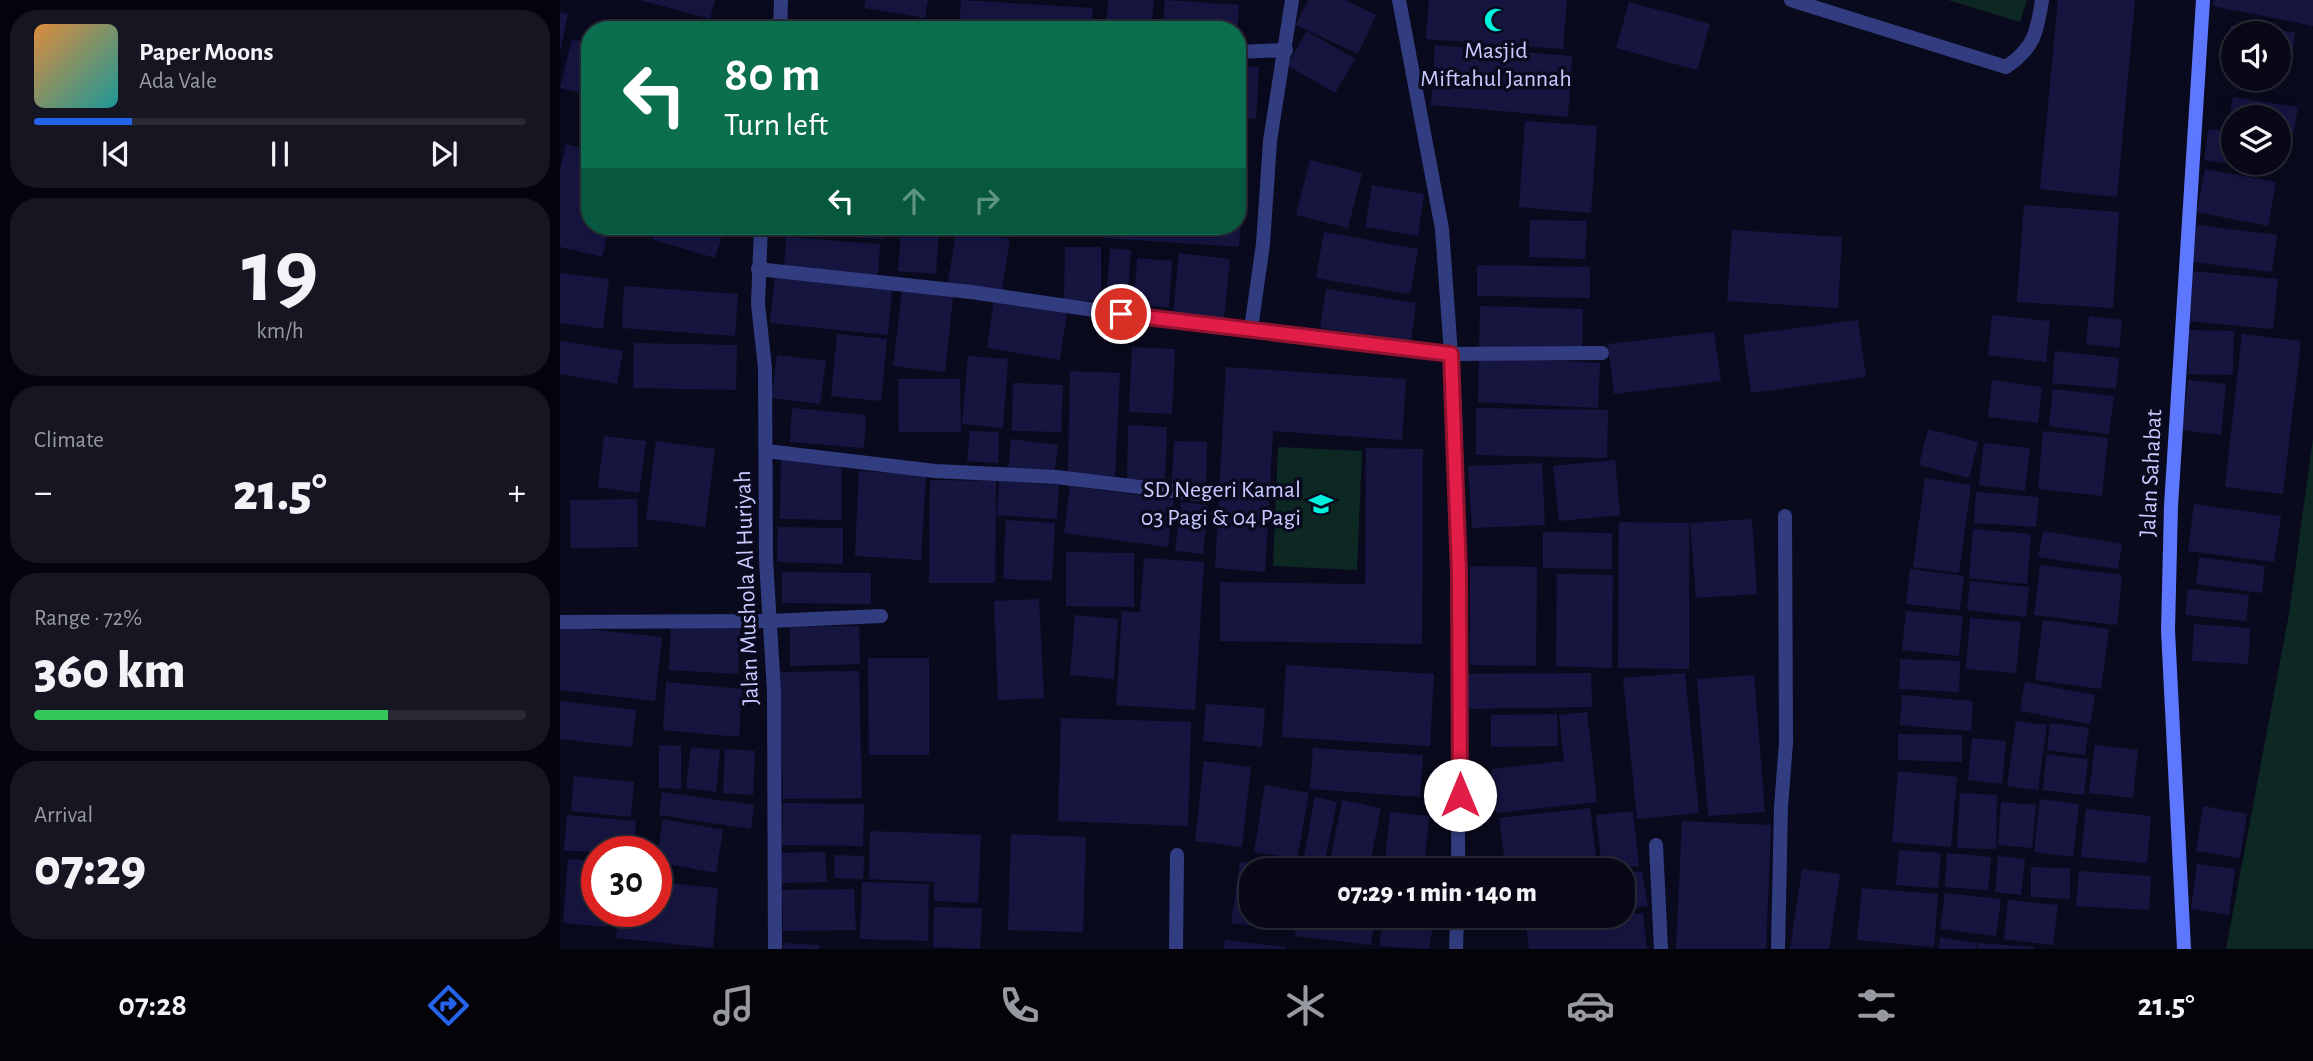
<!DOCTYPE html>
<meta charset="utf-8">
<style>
:root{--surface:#080816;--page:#161623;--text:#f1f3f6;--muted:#989aa1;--line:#292935;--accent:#2563eb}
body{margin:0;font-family:"Alegreya Sans",sans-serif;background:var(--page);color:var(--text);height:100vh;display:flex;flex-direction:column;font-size:26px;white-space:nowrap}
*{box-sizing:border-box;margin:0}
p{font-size:23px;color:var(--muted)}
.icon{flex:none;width:38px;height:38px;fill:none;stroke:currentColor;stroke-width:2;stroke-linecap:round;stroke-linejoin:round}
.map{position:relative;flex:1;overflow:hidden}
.panel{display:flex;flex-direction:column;gap:10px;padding:10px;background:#04040c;width:560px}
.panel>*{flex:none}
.guide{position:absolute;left:21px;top:21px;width:665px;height:214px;border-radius:28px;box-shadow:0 7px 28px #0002,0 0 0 2px var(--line);background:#0b6e4f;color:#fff;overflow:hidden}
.tools{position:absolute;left:1661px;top:21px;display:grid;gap:14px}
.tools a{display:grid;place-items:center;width:70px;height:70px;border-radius:50%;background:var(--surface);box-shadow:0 7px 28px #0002,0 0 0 2px var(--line);font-size:35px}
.speed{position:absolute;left:21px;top:836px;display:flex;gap:14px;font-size:35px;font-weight:700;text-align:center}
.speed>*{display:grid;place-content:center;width:91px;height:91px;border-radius:50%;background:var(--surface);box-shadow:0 7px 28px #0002,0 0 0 2px var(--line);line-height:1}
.speed .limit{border:10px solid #d22;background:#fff;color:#111}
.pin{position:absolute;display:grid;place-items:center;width:60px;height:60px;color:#fff;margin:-30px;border:4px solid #fff;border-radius:50%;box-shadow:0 2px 7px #0007}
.me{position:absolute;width:77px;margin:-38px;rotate:0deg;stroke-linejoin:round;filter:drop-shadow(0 0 5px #0008)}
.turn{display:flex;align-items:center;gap:24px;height:147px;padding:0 28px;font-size:32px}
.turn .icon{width:91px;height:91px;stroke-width:2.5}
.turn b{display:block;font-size:49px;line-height:60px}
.lanes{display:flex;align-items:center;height:66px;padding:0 28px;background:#0003;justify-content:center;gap:35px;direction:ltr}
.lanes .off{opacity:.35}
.big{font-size:52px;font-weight:800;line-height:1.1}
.panel .card{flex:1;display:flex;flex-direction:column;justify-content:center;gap:10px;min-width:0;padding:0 24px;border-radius:28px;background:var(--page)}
.panel .dial{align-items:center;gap:0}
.dial b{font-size:91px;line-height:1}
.song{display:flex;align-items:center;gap:21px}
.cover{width:84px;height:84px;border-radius:10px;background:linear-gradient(135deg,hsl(30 70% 55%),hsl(180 70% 35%))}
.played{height:7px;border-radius:4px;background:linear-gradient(90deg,var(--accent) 20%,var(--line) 20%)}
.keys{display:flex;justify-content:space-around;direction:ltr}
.heat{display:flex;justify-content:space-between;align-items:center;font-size:38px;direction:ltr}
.charge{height:10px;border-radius:5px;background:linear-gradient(90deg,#34c759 72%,var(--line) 0)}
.trip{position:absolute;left:679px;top:858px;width:396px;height:70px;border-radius:28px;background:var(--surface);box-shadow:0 7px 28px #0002,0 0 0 2px var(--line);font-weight:800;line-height:70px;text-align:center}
.dock{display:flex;height:112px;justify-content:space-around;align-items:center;background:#030309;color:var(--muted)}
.dock .icon{width:49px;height:49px}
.dock .selected{color:var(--accent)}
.dock b{font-size:32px;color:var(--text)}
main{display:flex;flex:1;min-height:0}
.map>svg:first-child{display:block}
</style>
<main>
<section class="panel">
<div class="card">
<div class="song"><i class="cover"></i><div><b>Paper Moons</b><p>Ada Vale</p></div></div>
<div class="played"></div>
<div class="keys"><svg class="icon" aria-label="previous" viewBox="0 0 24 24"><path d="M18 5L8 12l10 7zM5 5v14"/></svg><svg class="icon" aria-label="pause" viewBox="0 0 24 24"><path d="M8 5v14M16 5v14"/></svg><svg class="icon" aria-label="next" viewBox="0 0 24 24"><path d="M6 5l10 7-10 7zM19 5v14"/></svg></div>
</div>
<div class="card dial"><b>19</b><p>km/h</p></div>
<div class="card"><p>Climate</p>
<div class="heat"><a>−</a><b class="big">21.5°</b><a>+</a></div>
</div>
<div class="card"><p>Range · 72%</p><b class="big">360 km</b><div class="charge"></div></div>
<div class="card"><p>Arrival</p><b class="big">07:29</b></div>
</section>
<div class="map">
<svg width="1753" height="949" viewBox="0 0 1753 949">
<rect width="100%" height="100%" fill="#0a0a1e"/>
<g fill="#0d2822">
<path d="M1388 0H1467L1460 22Z"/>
<path d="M1753 438V949H1666L1729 614Z"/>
<path d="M718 447 802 451 797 570 713 566Z"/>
</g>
<g fill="#161540">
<path d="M80 0H155L150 19Z"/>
<path d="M306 0H368L365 18 304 8Z"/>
<path d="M401 0 533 8 531 30H399Z"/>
<path d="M548 0H594L591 30H546Z"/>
<path d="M605 0 679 5 677 30H602Z"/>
<path d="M748 0H785L816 15 798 54 736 25Z"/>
<path d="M869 0H1007L1003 49 866 39Z"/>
<path d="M1498 0H1575L1557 197 1480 189Z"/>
<path d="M1654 0H1753V26L1653 6Z"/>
<path d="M1069 2 1150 24 1137 70 1056 48Z"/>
<path d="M0 12 8 14 1 48H0Z"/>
<path d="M315 22 360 28V30H314Z"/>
<path d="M233 23 284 28V30H233Z"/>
<path d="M1671 25 1735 32 1731 65 1718 64V33H1673V59L1668 58Z"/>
<path d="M747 31 795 59 775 93 727 65Z"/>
<path d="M12 39 30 43V95L0 88Z"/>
<path d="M875 45 1012 56 1008 117 871 105Z"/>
<path d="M677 66 699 67 696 119 677 118Z"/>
<path d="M1673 97 1738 107 1734 132 1718 130V117H1673V123L1669 122Z"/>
<path d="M965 121 1037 126 1031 213 959 207Z"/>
<path d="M1648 129 1673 132V163H1705L1704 169 1644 160Z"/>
<path d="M6 144 30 150V226H50L42 257 0 247V169Z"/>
<path d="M750 160 802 173 788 228 736 215Z"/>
<path d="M1645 169 1716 182 1708 226 1637 212Z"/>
<path d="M812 185 864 194 858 236 805 227Z"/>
<path d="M677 189H683L679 247 544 238 545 226H677Z"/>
<path d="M1464 205 1559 212 1553 308 1457 302Z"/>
<path d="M970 220 1027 221 1025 259 969 257Z"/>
<path d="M1637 225 1717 235 1712 272 1633 262Z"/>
<path d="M97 226H165L155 258 93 240Z"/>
<path d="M272 226H323L322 239 272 236Z"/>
<rect x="469" y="226" width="31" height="8"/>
<path d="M341 228 379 231 376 274 338 271Z"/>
<path d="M1172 230 1282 237 1278 308 1167 301Z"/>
<path d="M396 231 450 239 442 290 388 282Z"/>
<path d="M764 232 858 249 850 294 756 278Z"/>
<path d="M226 237 320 244 318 275 224 268Z"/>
<path d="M505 247H541V301L504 300Z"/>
<path d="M550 248 571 250 567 304 546 302Z"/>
<path d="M619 253 670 259 664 319 613 314Z"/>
<path d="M577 258 612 261 609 307 574 305Z"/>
<path d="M917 265 1030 267V298L917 296Z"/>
<path d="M1630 271 1718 279 1713 329 1626 321Z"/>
<path d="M0 273 49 279 43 329 0 323Z"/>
<path d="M215 275 332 288 328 335 210 323Z"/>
<path d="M64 286 178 294 175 336 62 328Z"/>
<path d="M766 289 856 303 851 342 760 328Z"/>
<path d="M342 291 393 297 385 372 333 366Z"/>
<path d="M434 299 507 311 500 360 427 348Z"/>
<path d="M920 306 1023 309 1022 351 919 348Z"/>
<path d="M1432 315 1490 321 1486 362 1428 355Z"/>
<path d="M1529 316 1562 320 1559 348 1526 344Z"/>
<path d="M1298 320 1306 377 1191 393 1183 335Z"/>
<path d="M1629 330 1674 331 1673 375 1628 374Z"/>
<path d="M1154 332 1161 381 1054 394 1048 344Z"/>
<path d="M277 334 327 339 321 401 271 396Z"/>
<path d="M1682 334 1741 341 1723 494 1665 487Z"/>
<path d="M0 341 63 351 57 384 0 374Z"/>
<path d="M74 343 177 345 176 390 73 388Z"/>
<path d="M572 347 615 349 612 414 569 412Z"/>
<path d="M1495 351 1559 358 1556 389 1492 383Z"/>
<path d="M217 355 266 361 260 404 211 398Z"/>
<path d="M408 356 448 359 443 428 402 424Z"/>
<path d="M919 357 1040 363 1038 408 918 402Z"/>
<path d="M666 367 846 379 842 440 713 431 705 572 655 568Z"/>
<path d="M510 371 560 373 555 476 508 474Z"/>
<path d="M338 379H400L401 432H339Z"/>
<path d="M1432 380 1482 387 1478 423 1428 417Z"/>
<path d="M1628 380 1666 384 1661 435 1622 430Z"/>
<path d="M453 383 503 385 501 432 452 431Z"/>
<path d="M1493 389 1554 396 1549 434 1489 426Z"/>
<path d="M232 408 306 415 304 448 230 442Z"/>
<path d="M916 408 1048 410 1047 458 916 455Z"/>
<path d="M568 425 607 427 605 481 567 479Z"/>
<path d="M1368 429 1418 442 1409 478 1359 465Z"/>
<path d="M410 431 439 432 438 463 407 461Z"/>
<path d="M1483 431 1548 438 1542 496 1478 489Z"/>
<path d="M44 436 86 441 79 493 38 487Z"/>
<path d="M451 439 498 445 494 476 448 471Z"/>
<path d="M96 441 155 449 145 527 86 519Z"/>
<path d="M614 441 647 442 646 483 612 482Z"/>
<path d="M1424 443 1470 448 1465 491 1419 485Z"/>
<path d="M806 448 863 449 862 644 660 641V582L805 584Z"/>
<path d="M221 460 282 462 281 520 220 519Z"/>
<path d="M1055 460 1060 515 999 521 993 466Z"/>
<path d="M982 463 985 525 912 528 908 466Z"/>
<path d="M299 471 366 475 361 560 295 556Z"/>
<path d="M1365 478 1411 485 1399 573 1353 567Z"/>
<path d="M370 480 436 481 435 583H369Z"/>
<path d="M439 481 499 485 497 519 437 515Z"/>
<path d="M510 486 614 500 608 547 504 533Z"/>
<path d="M1416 492 1479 497 1476 527 1414 523Z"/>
<path d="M77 499 78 547 11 548 10 500Z"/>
<path d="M621 502 648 505 643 554 615 551Z"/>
<path d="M1634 504 1721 516 1714 562 1628 551Z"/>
<path d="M1192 519 1197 594 1136 598 1130 523Z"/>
<path d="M446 520 495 523 492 581 443 579Z"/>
<path d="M1059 522 1129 523V669L1058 668Z"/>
<path d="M218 527 283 528V564L217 562Z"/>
<path d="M1413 529 1471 534 1467 584 1409 578Z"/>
<path d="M1483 531 1562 544 1558 569 1478 557Z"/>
<path d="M983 532 1052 533V569L983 568Z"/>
<path d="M506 552 574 553V607L506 606Z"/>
<path d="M1639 557 1705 566 1702 593 1636 584Z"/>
<path d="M584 558 644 562 635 710 556 705 562 611 580 612Z"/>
<path d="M1480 565 1562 575 1557 625 1474 615Z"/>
<path d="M910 566 977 567 976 666 910 665Z"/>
<path d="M1350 569 1404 576 1400 610 1346 604Z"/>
<path d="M222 572 311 573V604L222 603Z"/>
<path d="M997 574 1053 575 1052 668 996 666Z"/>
<path d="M1410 581 1469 587 1466 617 1407 610Z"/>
<path d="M1628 589 1689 595 1686 621 1625 615Z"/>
<path d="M479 599 484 698 438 700 434 601Z"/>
<path d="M1346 611 1403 616 1399 656 1342 650Z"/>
<path d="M515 615 558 619 554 679 510 675Z"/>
<path d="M1410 618 1461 622 1456 673 1406 669Z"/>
<path d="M1483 620 1549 629 1541 689 1475 680Z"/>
<path d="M111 624 180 628 178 674 109 670Z"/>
<path d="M1634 624 1690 628 1688 664 1632 661Z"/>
<path d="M0 626 102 637 95 701 0 690Z"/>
<path d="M299 626 300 664 230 666V627Z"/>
<path d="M308 658H369V755H309Z"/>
<path d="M1340 659 1400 661 1399 692 1339 689Z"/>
<path d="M726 665 874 674 870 746 722 737Z"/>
<path d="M299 671 302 798 223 799 220 672Z"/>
<path d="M1031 673 1032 707 907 709 906 674Z"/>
<path d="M1125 673 1139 813 1077 819 1063 678Z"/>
<path d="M1194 675 1205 812 1148 816 1137 679Z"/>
<path d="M106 682 182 689 179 737 103 730Z"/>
<path d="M1465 682 1535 695 1530 724 1460 711Z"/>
<path d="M1342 695 1413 701 1411 731 1340 725Z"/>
<path d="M0 701 76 710 72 747 0 739Z"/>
<path d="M646 704 705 708 702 747 643 741Z"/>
<path d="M1027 712 1037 802 936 813 931 769 1004 761 999 715Z"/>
<path d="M997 714 998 746 931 747V715Z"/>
<path d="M501 718 631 722 628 826 498 821Z"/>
<path d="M1456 721 1487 725 1478 790 1447 786Z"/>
<path d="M1490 723 1529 728 1525 755 1487 750Z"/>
<path d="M1338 734 1402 735V762L1338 760Z"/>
<path d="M1412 738 1446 741 1442 784 1408 780Z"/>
<path d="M99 745 121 746V789L99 788Z"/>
<path d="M1535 745 1578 750 1573 798 1529 793Z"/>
<path d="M131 747 160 750 156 792 126 788Z"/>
<path d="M753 748 863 755 860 797 750 789Z"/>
<path d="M165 749 195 751 193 795 163 793Z"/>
<path d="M1486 754 1528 759 1524 795 1483 790Z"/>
<path d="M644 761 691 767 682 847 635 841Z"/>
<path d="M1338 771 1397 777 1391 847 1332 842Z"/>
<path d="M14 776 74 782 71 817 11 811Z"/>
<path d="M705 785 749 793 737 859 694 852Z"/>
<path d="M102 792 194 805 191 829 99 815Z"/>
<path d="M1400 793 1437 795 1436 849 1397 848Z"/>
<path d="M755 797 777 802 764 865 743 861Z"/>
<path d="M1480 799 1519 804 1513 857 1474 852Z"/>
<path d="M782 800 821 808 809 870 769 867Z"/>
<path d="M1441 802 1476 805 1472 848 1438 845Z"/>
<path d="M223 803 304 804 303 846 222 845Z"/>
<path d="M1643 806 1687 814 1680 858 1636 851Z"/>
<path d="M1030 808 1037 865 946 870 939 818Z"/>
<path d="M1526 809 1591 816 1587 863 1521 857Z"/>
<path d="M1073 811 1079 866 1042 870 1036 815Z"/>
<path d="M830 812 869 816 864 870H824Z"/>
<path d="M7 815 76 821 73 852 4 851Z"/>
<path d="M103 819 163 830 156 873 96 862Z"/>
<path d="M1122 821 1211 825 1206 949H1116Z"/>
<path d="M310 831 421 835 418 903 374 901V882L309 879Z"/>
<path d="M451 834 526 837 523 932 448 930Z"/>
<path d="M1339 850 1381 853 1378 888 1336 885Z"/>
<path d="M265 852 267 882 222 883 221 853Z"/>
<path d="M1387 853 1431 857 1428 890 1385 887Z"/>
<path d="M275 855 304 856 303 879 274 878Z"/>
<path d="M1438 856 1465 859 1461 895 1435 892Z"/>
<path d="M8 859 37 861V912H49L47 927 3 923Z"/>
<path d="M680 862 720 868 691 870V915H725L723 930 671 923Z"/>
<path d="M1637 864 1675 869 1669 915 1631 909Z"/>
<path d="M1471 867 1510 868V899L1471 897Z"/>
<path d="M1242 869 1280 874 1269 949H1230Z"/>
<path d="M1082 871 1088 906 1062 910V874Z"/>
<path d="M1519 871 1591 876 1589 910 1516 906Z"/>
<path d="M96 882 158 888 153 948 56 938 58 912H96Z"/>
<path d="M302 882 369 884 368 941 300 939Z"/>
<path d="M1302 888 1378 894 1374 947 1297 940Z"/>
<path d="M294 889 296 930 223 931 222 890Z"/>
<path d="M1385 893 1441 899 1436 936 1380 929Z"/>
<path d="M1448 900 1498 905 1493 945 1444 939Z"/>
<path d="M374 907 422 908 420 949 373 947Z"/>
<path d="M1083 913 1087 949H969L966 925Z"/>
<path d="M737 915H815L811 945 735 936Z"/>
<path d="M824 916 873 925 869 949 819 946Z"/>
<path d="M1380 937 1417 943 1416 949H1379Z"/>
<path d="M665 940 726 947V949H664Z"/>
<path d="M223 943 259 945V949H223Z"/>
<path d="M1418 943 1474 947V949H1418Z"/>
</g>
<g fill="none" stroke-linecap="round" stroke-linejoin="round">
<g stroke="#323d81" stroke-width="14">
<path d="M839 0 882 229 895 410 899 573 898 870"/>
<path d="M1231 0 1446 67C1474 48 1477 33 1482 0"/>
<path d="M220 30 221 0"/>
<path d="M677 52 726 50"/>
<path d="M201 226 198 304 205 368 206 560 214 691 215 949"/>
<path d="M198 269 411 292 610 321 891 354 1042 353"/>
<path d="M691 329 703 244 710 141 732 0"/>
<path d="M206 451 375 471 496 477 638 494"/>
<path d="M0 622 210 621 321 616"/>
<path d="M1096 845 1101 949"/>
<path d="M616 949 617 855"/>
<path d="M896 949 897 915"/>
<path d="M1218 949 1221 807 1226 743 1225 516"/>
</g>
<path stroke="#5e77ff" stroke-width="14" d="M1624 949 1608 630 1611 506 1643 0"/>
</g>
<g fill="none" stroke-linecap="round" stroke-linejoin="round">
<g stroke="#92132f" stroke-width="18">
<path id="route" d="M561 314 891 354 899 573 900 795"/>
</g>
<use href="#route" stroke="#e11d48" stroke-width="12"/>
</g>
<defs>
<g id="mosque-bare" transform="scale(1.89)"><path d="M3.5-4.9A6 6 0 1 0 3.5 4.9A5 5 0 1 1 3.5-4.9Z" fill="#00f2de" stroke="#0a0a1e" stroke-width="2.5" paint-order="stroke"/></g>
<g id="school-bare" transform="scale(1.89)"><path d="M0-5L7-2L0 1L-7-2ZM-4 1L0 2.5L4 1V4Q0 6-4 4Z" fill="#00f2de" stroke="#0a0a1e" stroke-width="2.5" paint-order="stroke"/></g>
</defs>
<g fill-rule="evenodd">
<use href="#mosque-bare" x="936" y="20"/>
<use href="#school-bare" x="761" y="504"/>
</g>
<g text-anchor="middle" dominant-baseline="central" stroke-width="7" stroke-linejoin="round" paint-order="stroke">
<g font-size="24" fill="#c7cbff" stroke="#0a0a1e">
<text x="936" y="51">Masjid<tspan x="936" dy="28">Miftahul Jannah</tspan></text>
<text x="741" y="490" text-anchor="end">SD Negeri Kamal<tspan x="741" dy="28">03 Pagi &amp; 04 Pagi</tspan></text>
</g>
<g font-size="24" fill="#c7cbff" stroke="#0a0a1e">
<text transform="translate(1591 473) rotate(-87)">Jalan Sahabat</text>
<text transform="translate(187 588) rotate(-92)">Jalan Mushola Al Huriyah</text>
</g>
</g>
</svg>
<div class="tools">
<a><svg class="icon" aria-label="sound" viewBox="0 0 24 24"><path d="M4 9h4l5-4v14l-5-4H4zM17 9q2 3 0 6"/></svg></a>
<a><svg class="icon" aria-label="layers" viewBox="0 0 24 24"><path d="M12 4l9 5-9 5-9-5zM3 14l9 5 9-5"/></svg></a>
</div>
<div class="speed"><div class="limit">30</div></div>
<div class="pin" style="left:561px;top:314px;background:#d93025"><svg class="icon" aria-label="arrive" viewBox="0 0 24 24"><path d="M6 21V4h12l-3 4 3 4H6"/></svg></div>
<svg class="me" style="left:900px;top:795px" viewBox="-20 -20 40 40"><circle r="19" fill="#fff"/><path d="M0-13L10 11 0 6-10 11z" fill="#e11d48"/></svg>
<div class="trip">07:29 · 1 min · 140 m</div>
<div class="guide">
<div class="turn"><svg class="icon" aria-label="left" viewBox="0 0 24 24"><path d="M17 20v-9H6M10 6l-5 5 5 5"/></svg><div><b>80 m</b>Turn left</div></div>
<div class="lanes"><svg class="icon" aria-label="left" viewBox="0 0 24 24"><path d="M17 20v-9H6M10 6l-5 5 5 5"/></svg><svg class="icon off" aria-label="ahead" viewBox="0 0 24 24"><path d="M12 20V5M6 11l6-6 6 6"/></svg><svg class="icon off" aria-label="right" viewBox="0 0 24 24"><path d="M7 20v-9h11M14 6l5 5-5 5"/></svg></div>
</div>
</div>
</main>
<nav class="dock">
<b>07:28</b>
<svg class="icon selected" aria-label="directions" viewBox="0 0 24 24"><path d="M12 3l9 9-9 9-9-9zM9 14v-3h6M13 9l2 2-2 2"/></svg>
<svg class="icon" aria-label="music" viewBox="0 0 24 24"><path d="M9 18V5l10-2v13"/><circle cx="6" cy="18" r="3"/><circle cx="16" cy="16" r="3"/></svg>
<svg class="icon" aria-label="phone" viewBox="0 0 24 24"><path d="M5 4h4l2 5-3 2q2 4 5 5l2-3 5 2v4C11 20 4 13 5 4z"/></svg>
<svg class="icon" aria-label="climate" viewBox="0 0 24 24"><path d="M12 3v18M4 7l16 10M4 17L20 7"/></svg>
<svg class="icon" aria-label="car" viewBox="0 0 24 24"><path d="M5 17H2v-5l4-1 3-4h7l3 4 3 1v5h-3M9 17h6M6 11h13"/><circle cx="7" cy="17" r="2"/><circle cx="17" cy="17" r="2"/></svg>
<svg class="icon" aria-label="filters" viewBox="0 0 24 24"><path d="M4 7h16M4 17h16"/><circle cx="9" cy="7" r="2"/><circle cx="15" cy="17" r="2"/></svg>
<b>21.5°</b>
</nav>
